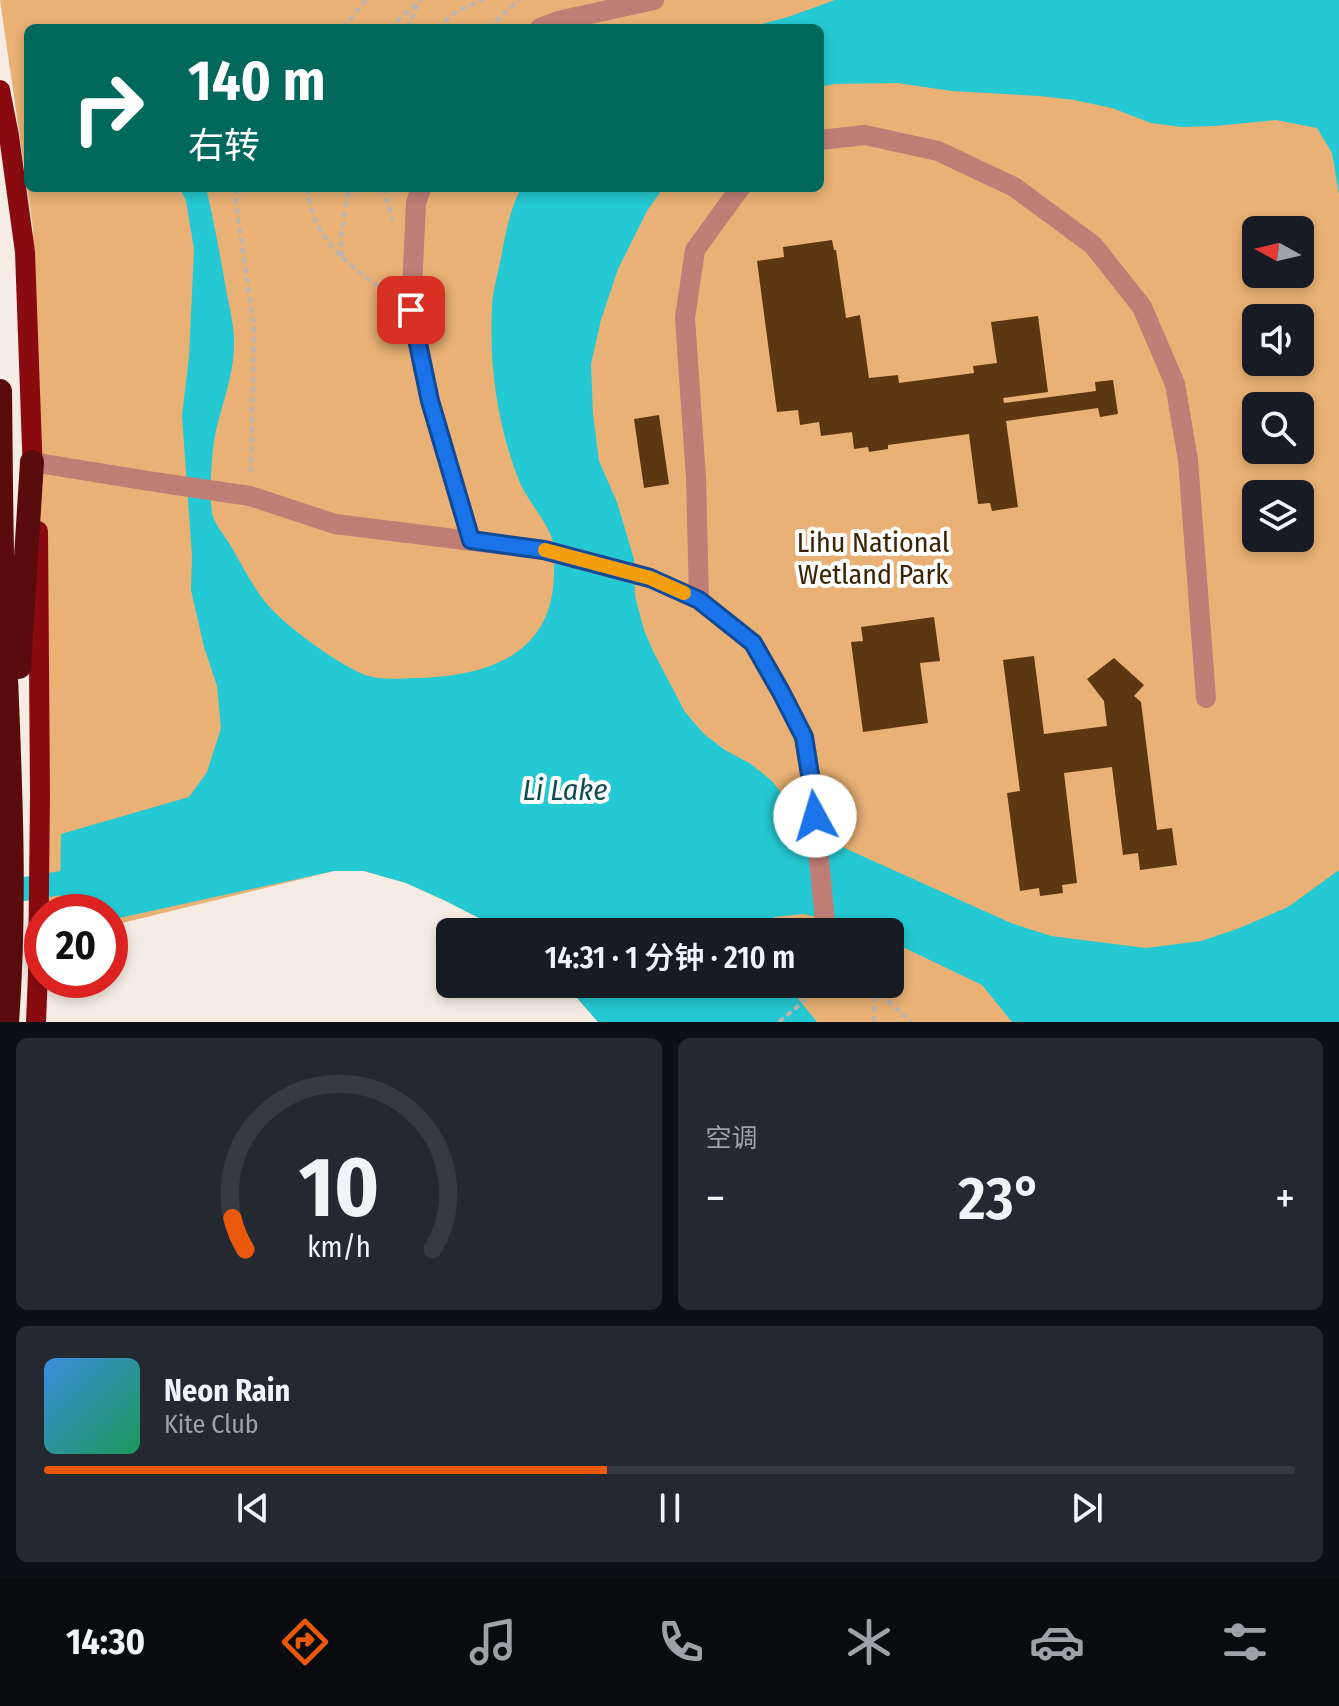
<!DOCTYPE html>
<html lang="zh">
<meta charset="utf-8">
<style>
:root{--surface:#171b24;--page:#242831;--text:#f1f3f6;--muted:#9ea1a6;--line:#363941;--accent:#ea580c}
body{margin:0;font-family:"Fira Sans Condensed","Noto Sans SC",sans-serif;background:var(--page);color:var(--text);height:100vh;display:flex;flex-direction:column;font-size:30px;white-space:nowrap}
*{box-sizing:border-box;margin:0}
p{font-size:26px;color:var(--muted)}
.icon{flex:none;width:44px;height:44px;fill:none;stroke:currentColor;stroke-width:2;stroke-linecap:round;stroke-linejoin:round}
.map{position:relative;height:1022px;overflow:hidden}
.panel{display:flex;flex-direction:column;gap:16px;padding:16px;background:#0d0f14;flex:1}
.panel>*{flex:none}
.hud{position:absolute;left:24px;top:24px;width:800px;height:168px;border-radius:12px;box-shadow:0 4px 12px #0003;background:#00695c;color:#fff;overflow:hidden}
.needle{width:52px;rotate:278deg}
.tools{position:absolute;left:1242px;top:216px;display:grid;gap:16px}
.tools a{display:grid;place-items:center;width:72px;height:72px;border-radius:12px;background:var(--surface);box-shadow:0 4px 12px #0003;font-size:40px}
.speed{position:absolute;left:24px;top:894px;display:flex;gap:16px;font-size:40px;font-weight:700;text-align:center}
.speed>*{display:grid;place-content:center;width:104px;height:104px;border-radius:50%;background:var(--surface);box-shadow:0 4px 12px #0003;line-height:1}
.speed .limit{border:12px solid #d22;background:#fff;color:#111}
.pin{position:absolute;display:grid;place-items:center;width:68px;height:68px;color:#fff;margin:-34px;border-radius:16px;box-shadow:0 4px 12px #0006}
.me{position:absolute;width:88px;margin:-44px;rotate:354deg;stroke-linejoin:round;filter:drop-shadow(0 0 6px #0008)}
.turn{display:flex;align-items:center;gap:28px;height:168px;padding:0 32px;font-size:36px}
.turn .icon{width:104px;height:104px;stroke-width:2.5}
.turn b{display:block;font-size:56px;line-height:68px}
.big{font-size:60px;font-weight:600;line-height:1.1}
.panel .card{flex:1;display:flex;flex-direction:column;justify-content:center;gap:12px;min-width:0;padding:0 28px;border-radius:12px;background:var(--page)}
.panel .dial{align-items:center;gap:0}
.dial svg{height:208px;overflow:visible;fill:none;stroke:var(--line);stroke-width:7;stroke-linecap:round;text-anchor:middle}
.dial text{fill:var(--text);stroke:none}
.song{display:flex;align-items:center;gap:24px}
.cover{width:96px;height:96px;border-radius:12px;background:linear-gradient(135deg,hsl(210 70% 55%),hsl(150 70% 35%))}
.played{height:8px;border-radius:4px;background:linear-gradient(90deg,var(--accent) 45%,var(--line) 45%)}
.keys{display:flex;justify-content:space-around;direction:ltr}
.heat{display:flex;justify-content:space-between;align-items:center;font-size:44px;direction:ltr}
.panel .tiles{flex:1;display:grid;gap:16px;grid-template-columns:1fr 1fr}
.card:last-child{grid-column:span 2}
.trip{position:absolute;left:436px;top:918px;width:468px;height:80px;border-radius:12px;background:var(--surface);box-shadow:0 4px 12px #0003;font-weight:600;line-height:80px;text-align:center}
.menu{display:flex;height:128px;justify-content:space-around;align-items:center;background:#090b0e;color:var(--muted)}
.menu .icon{width:56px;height:56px}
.menu .selected{color:var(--accent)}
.menu b{font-size:36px;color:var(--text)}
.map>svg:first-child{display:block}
</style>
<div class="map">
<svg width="1339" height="1022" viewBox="0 0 1339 1022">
<rect width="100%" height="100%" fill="#f6ece3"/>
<path fill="#e9b175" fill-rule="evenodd" d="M0 0H1339V1022H598L565 984H890V932H506L446 901 406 883 364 871H334L110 926V912H42L36 581 33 228ZM28 28H820V188H28ZM1256 230H1300V274H1256ZM1256 318H1300V362H1256ZM1256 406H1300V450H1256ZM1256 494H1300V538H1256Z"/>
<g fill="#25c9d3">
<path d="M835 0H1339V194L1332 153 1317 128 1276 120 1215 126 1182 127 1151 123 1112 108 1074 100 1040 96 952 91 897 83 834 84 820 87V28H747L788 17Z"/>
<path d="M180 188H206C214 221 220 255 226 289 229 305 233 321 234 337 236 378 217 411 213 450 211 466 209 502 213 517 217 527 226 538 232 548 243 567 253 587 267 604 285 626 339 665 365 675 382 681 402 678 419 678 490 676 554 653 554 572 554 562 555 546 551 536 543 516 526 499 518 478 497 423 489 365 492 306 493 290 498 273 501 258 505 235 510 209 521 188H663L647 211 618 269 601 320 591 364 593 414 599 461 617 502 634 559 635 596 644 630 654 653 685 712 704 734 725 750 751 764 772 781 798 815 840 846 1011 923 1051 936 1146 948 1201 941 1237 929 1288 907 1339 870V1022H1012L982 985 890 941V932H871L854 924 803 914 774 917 768 932H506L446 901 406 883 364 871H334L110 920V912H60L61 834 189 797 207 772 221 728 217 686 204 647 191 590 192 555 182 416 189 357 194 249 186 201Z"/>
<path d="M565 984H786L817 1022H598Z"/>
</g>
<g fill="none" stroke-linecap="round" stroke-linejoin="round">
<path stroke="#25c9d3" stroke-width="24" d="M0 893 61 883"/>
</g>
<g fill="#5d3711">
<path d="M832 240 834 250H836L846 318 860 315 869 378 898 375 899 383 974 373 973 366 997 363 991 322 1038 316 1048 392 1003 398 1004 403 1096 391 1095 382 1113 380 1118 414 1100 417 1098 408 1006 421 1018 507 992 511 990 503 978 504 969 434 888 445V449L869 452 868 447 854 449 852 432 821 436 819 422 800 425 798 410 777 412 757 261 784 257 783 247Z"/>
<path d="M659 415 669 484 644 488 634 419Z"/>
<path d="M934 617 940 661 920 663 928 723 863 732 851 642 863 641 861 627Z"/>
<path d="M1034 656 1044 734 1107 726 1104 701 1087 679 1114 658 1144 685 1134 696 1141 702 1157 830 1172 828 1177 865 1140 870 1138 853 1123 855 1112 767 1064 773 1077 883 1062 885 1063 893 1040 896 1039 888 1020 891 1007 793 1020 791 1003 660Z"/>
</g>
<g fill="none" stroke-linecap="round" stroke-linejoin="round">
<g stroke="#bcb4ad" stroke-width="4" stroke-dasharray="6 4" stroke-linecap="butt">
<path d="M343 28 366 0"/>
<path d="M389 28 421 0"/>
<path d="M407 28 418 5"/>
<path d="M437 28 457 11 483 0"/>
<path d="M488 28 519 0"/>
<path d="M237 188 236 204 254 327 251 476"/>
<path d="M307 188C314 244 349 264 390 295"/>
<path d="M383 188 393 221"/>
<path d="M342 257 341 234 349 188"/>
<path d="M852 984 875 990 912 1022"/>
<path d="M779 1022 816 991 830 984"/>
<path d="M874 1022 875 990"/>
</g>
<g stroke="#c07e76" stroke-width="20">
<path d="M540 28 558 21 654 0"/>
<path d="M820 140 865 135 938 151 1014 187 1093 245 1142 307 1175 384 1188 460 1206 698"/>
<path d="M421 188 416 203 411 310 430 401 471 540"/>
<path d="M32 462 155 482 250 496 335 524 544 550 650 578 699 600 753 643 781 692 804 737 812 787 826 932"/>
<path d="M699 600 696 478 685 318 695 250 740 188"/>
</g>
<g stroke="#890b10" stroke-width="20">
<path d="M0 90 9 136 25 252 33 475"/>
<path d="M36 1022 38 974 40 797 38 531"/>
</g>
<g stroke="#5a0c0c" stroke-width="24">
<path d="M0 391C1 470 1 549 4 627 9 759 17 891 7 1022"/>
<path d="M19 667 32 462"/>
</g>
</g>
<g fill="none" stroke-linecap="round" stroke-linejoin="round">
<g stroke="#114b97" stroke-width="20">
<path id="route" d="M411 310 430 401 471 540 544 550 650 578 699 600 753 643 781 692 804 737 812 787 815 816"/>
</g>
<use href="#route" stroke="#1a73e8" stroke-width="14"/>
<path stroke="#f59e0b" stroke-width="14" d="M545 550 650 578 684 593"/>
</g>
<g text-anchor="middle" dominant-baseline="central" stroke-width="8" stroke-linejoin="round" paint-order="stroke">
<g font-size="28" fill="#3e2301" stroke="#fff">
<text x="873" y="542">Lihu National<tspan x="873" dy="32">Wetland Park</tspan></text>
</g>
<g font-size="30" font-style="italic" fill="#0d4f53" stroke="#fff">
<text x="565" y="790">Li Lake</text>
</g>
</g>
</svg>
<div class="tools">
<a><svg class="needle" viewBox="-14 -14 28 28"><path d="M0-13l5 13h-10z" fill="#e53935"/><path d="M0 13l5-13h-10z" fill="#9ea1a6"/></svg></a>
<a><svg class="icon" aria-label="sound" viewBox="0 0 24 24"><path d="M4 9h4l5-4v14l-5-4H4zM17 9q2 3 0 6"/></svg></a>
<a><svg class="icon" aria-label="search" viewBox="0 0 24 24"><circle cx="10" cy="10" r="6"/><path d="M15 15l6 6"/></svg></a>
<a><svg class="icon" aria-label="layers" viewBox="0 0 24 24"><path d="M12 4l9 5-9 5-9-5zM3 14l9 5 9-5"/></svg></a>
</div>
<div class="speed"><div class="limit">20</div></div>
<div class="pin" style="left:411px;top:310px;background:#d93025"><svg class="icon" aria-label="arrive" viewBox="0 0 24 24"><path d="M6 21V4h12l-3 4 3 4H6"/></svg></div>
<svg class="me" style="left:815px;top:816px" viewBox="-20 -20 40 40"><circle r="19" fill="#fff"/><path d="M0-13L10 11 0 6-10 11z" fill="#1a73e8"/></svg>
<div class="trip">14:31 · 1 分钟 · 210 m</div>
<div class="hud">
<div class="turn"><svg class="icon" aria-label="right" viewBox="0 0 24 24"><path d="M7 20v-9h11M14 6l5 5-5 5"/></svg><div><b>140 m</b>右转</div></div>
</div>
</div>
<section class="panel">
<div class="tiles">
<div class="card dial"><svg viewBox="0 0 100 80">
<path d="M14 69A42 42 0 1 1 86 69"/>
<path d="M14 69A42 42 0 0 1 9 57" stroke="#ea580c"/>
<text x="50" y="56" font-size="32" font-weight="700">10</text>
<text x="50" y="72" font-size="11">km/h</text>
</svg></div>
<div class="card"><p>空调</p>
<div class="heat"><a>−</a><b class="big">23°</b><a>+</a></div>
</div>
<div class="card">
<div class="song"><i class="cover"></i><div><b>Neon Rain</b><p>Kite Club</p></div></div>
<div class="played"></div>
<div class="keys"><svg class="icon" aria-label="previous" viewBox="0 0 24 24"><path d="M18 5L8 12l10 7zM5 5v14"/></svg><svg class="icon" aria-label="pause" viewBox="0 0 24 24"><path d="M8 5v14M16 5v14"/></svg><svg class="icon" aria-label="next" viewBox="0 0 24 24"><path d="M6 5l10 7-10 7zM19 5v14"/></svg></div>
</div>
</div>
</section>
<nav class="menu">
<b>14:30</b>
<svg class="icon selected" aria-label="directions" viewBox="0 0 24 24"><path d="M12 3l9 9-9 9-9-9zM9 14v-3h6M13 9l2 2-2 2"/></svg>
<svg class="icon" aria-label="music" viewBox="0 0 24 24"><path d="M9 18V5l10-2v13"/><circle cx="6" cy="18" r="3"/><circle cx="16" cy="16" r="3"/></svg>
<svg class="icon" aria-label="phone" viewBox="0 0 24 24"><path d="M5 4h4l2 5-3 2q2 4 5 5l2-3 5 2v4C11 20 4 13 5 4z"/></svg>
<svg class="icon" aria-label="climate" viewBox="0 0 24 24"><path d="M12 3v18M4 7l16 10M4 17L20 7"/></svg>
<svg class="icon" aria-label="car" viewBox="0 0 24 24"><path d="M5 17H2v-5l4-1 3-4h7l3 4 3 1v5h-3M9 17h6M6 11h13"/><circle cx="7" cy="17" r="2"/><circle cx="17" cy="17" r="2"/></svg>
<svg class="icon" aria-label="filters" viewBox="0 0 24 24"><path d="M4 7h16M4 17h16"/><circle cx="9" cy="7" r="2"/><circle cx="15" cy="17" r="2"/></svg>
</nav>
